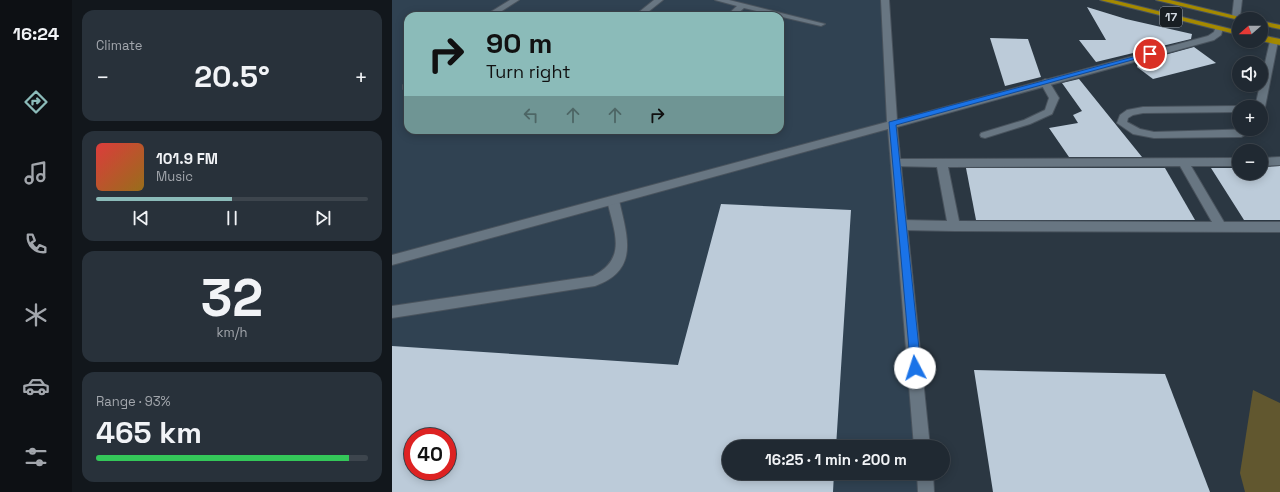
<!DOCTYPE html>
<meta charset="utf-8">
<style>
:root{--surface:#202932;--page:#28313a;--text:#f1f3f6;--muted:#a2a6ac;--line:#3d454d;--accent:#8bbbb9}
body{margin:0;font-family:"Space Grotesk",sans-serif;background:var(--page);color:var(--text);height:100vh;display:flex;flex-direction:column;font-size:15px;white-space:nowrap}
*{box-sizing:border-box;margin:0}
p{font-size:13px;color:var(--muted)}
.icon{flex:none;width:22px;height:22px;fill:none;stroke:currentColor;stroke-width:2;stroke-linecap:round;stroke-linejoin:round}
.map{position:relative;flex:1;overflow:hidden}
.details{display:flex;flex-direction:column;gap:10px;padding:10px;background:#12171c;width:320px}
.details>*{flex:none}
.guide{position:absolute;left:12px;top:12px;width:380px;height:122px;border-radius:12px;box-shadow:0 2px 10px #0003,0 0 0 1px var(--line);background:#8bbbb9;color:#111;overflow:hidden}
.needle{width:26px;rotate:250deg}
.controls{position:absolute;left:840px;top:12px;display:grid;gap:8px}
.controls a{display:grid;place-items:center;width:36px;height:36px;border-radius:50%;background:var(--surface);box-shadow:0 2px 10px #0003,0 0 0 1px var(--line);font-size:20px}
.speed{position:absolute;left:12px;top:428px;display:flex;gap:8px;font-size:20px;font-weight:700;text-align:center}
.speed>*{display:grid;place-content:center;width:52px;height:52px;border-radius:50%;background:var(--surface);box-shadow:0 2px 10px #0003,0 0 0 1px var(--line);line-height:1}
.speed .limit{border:6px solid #d22;background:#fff;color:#111}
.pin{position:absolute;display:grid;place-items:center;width:34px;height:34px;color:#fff;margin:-17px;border:2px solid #fff;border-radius:50%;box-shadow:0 1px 4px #0007}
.me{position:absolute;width:44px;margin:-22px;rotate:355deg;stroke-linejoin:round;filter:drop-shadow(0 0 3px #0008)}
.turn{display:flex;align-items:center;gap:14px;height:84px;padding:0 16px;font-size:18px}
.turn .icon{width:52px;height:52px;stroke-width:2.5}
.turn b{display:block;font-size:28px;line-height:34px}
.lanes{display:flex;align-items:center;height:38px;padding:0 16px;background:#0003;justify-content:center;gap:20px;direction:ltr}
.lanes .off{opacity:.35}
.big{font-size:30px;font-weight:700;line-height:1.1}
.details .card{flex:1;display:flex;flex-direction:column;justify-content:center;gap:6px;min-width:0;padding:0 14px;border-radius:12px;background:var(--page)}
.details .dial{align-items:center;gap:0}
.dial b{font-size:52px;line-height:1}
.song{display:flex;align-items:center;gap:12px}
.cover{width:48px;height:48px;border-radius:6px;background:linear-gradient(135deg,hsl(0 70% 55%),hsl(40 70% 35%))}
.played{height:4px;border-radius:2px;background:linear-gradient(90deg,var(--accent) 50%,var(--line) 50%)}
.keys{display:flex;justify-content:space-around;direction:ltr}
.heat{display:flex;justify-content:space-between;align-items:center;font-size:22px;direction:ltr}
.charge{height:6px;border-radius:3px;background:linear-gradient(90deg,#34c759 93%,var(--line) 0)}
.trip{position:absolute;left:330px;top:440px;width:228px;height:40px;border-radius:20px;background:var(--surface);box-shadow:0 2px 10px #0003,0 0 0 1px var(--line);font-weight:700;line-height:40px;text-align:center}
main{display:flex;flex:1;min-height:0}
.dock{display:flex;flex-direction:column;width:72px;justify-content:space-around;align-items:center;background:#0d1014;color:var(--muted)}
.dock .icon{width:28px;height:28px}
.dock .current{color:var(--accent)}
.dock b{font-size:18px;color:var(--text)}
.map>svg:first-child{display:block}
</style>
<main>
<nav class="dock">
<b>16:24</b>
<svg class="icon current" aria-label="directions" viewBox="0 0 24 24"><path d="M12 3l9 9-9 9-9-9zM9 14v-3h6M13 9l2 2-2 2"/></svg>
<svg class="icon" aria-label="music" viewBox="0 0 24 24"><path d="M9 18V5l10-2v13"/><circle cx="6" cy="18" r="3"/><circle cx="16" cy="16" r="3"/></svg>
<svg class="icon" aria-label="phone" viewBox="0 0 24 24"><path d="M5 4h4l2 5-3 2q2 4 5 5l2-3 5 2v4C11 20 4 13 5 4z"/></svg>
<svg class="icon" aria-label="climate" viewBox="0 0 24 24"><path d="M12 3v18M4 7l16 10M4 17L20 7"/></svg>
<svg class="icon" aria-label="car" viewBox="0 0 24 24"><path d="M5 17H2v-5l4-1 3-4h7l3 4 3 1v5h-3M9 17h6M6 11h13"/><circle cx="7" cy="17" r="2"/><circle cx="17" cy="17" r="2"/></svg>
<svg class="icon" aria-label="filters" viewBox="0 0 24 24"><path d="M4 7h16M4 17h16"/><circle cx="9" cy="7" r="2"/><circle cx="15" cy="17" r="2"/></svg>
</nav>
<section class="details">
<div class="card"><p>Climate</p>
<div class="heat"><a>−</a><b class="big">20.5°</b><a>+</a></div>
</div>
<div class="card">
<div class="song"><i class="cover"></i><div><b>101.9 FM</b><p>Music</p></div></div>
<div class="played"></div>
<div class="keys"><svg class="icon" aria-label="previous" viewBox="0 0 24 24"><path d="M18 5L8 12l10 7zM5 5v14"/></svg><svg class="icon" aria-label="pause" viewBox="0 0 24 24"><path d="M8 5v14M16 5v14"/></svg><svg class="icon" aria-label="next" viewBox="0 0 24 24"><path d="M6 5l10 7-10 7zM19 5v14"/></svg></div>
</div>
<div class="card dial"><b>32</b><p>km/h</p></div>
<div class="card"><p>Range · 93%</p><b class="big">465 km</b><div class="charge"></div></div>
</section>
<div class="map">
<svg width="888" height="492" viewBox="0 0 888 492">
<rect width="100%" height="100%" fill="#2b3742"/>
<path fill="#304252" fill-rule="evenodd" d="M0 0H496L504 163 529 447H337V473H532L534 492H0ZM16 16H388V130H16ZM21 437H55V471H21Z"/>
<path fill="#61572f" d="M861 390 888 403V492H853L848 473Z"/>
<g fill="#bccbd9" fill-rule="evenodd">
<path d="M695 7 734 19 800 34 799 39 704 62 687 40H714Z"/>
<path d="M598 38 636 39 649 77 613 86Z"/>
<path d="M802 47 824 63 761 79 745 67 747 62Z"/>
<path d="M687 79 750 157H677L657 128 686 123 681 115 690 111 670 83Z"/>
<path d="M888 166V220H852L819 168H847V173H869V167Z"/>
<path d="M574 168H773L803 220H584Z"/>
<path d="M329 204 459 210 444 447H337V473H442L441 492H0V346L286 365ZM21 437H55V471H21Z"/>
<path d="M582 370 773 374 818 492H601Z"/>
</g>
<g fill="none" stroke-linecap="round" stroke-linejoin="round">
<g stroke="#49535d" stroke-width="2">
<g id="lane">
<path d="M118 0H127L102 16H92Z"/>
<path d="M262 0H271L251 16H242Z"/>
<path d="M323 0H337L433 24 429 26 352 8 343 16H334L345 6Z"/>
<path d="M882 38 886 41 873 107 869 110V107H863L878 41Z"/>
<path d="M653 79 656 80 667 98 660 114 638 124 593 138 589 137 588 135 589 133 632 120 653 110 657 98 648 82Z"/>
<path d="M11 85H16V91L11 89Z"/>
<path d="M847 106 851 107H847V112L751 113 741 115 736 118 735 122 748 129 762 132 864 129 849 137 762 138 741 134 725 123 728 115 735 110 751 107Z"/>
<path d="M888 157V165L869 166V158Z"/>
<path d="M847 158V166H799L832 222H888V232L562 231 510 230 506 228 504 225 506 222 510 220 555 221 545 167 500 166 499 163 500 160 504 159ZM788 166 820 222 567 221 556 167Z"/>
<path d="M221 196 227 200C235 236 248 270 203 286L0 318V306L201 276C236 258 222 232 215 200Z"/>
</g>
</g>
<g stroke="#49535d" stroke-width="2">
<path id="street" d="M842 0H850L848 17 844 19 840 17Z"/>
</g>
<g stroke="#49535d" stroke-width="2">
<g id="secondary">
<path d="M489 0H497L505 120 816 36 822 32 824 26 831 28 829 35 822 40 505 127 538 447H522L496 129 0 265V255L495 122Z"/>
<path d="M525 473H541L542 492H526Z"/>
</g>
</g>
<g stroke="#49535d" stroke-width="2">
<g id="highway">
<path d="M708 0H721L847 31V35Z"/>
<path d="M764 0H778L856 19 847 20Z"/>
<path d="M869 21 888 25V29L869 25Z"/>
<path d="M869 35 888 39V45L869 41Z"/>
</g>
</g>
<use href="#lane" fill="#687682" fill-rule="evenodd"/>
<use href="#street" fill="#687682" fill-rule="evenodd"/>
<use href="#secondary" fill="#687682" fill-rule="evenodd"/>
<use href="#highway" fill="#a48900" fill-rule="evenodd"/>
</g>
<path fill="#1a73e8" stroke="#114b97" d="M756 53 762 54 504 125 529 368 527 371 523 373 519 371 497 122Z"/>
<g text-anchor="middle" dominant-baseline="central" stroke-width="4" stroke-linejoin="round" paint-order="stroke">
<rect fill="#181e23" stroke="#9ca3aa" stroke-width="1" x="768" y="7" width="22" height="20" rx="3"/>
<g font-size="12" font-weight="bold" fill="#d5dce4">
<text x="779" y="17">17</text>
</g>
</g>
</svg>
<div class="controls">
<a><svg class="needle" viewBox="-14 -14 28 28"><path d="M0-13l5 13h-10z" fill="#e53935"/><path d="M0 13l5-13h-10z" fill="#a2a6ac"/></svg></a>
<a><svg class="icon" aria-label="sound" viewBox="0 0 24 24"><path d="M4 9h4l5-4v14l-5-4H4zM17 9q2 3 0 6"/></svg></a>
<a>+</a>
<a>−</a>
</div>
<div class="speed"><div class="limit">40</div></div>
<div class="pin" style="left:758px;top:54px;background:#d93025"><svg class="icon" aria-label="arrive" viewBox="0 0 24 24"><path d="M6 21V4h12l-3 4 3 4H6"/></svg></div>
<svg class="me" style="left:523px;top:368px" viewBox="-20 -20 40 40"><circle r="19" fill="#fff"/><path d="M0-13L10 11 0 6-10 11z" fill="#1a73e8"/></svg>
<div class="trip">16:25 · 1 min · 200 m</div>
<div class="guide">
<div class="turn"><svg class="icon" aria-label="right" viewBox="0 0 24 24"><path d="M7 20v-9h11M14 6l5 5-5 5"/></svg><div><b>90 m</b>Turn right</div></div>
<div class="lanes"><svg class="icon off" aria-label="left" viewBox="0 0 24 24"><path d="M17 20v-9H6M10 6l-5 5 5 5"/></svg><svg class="icon off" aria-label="ahead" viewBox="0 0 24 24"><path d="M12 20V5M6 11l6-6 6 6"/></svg><svg class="icon off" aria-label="ahead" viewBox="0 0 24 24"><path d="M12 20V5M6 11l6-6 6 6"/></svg><svg class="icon" aria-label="right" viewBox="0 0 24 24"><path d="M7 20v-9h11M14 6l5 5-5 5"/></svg></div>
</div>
</div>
</main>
